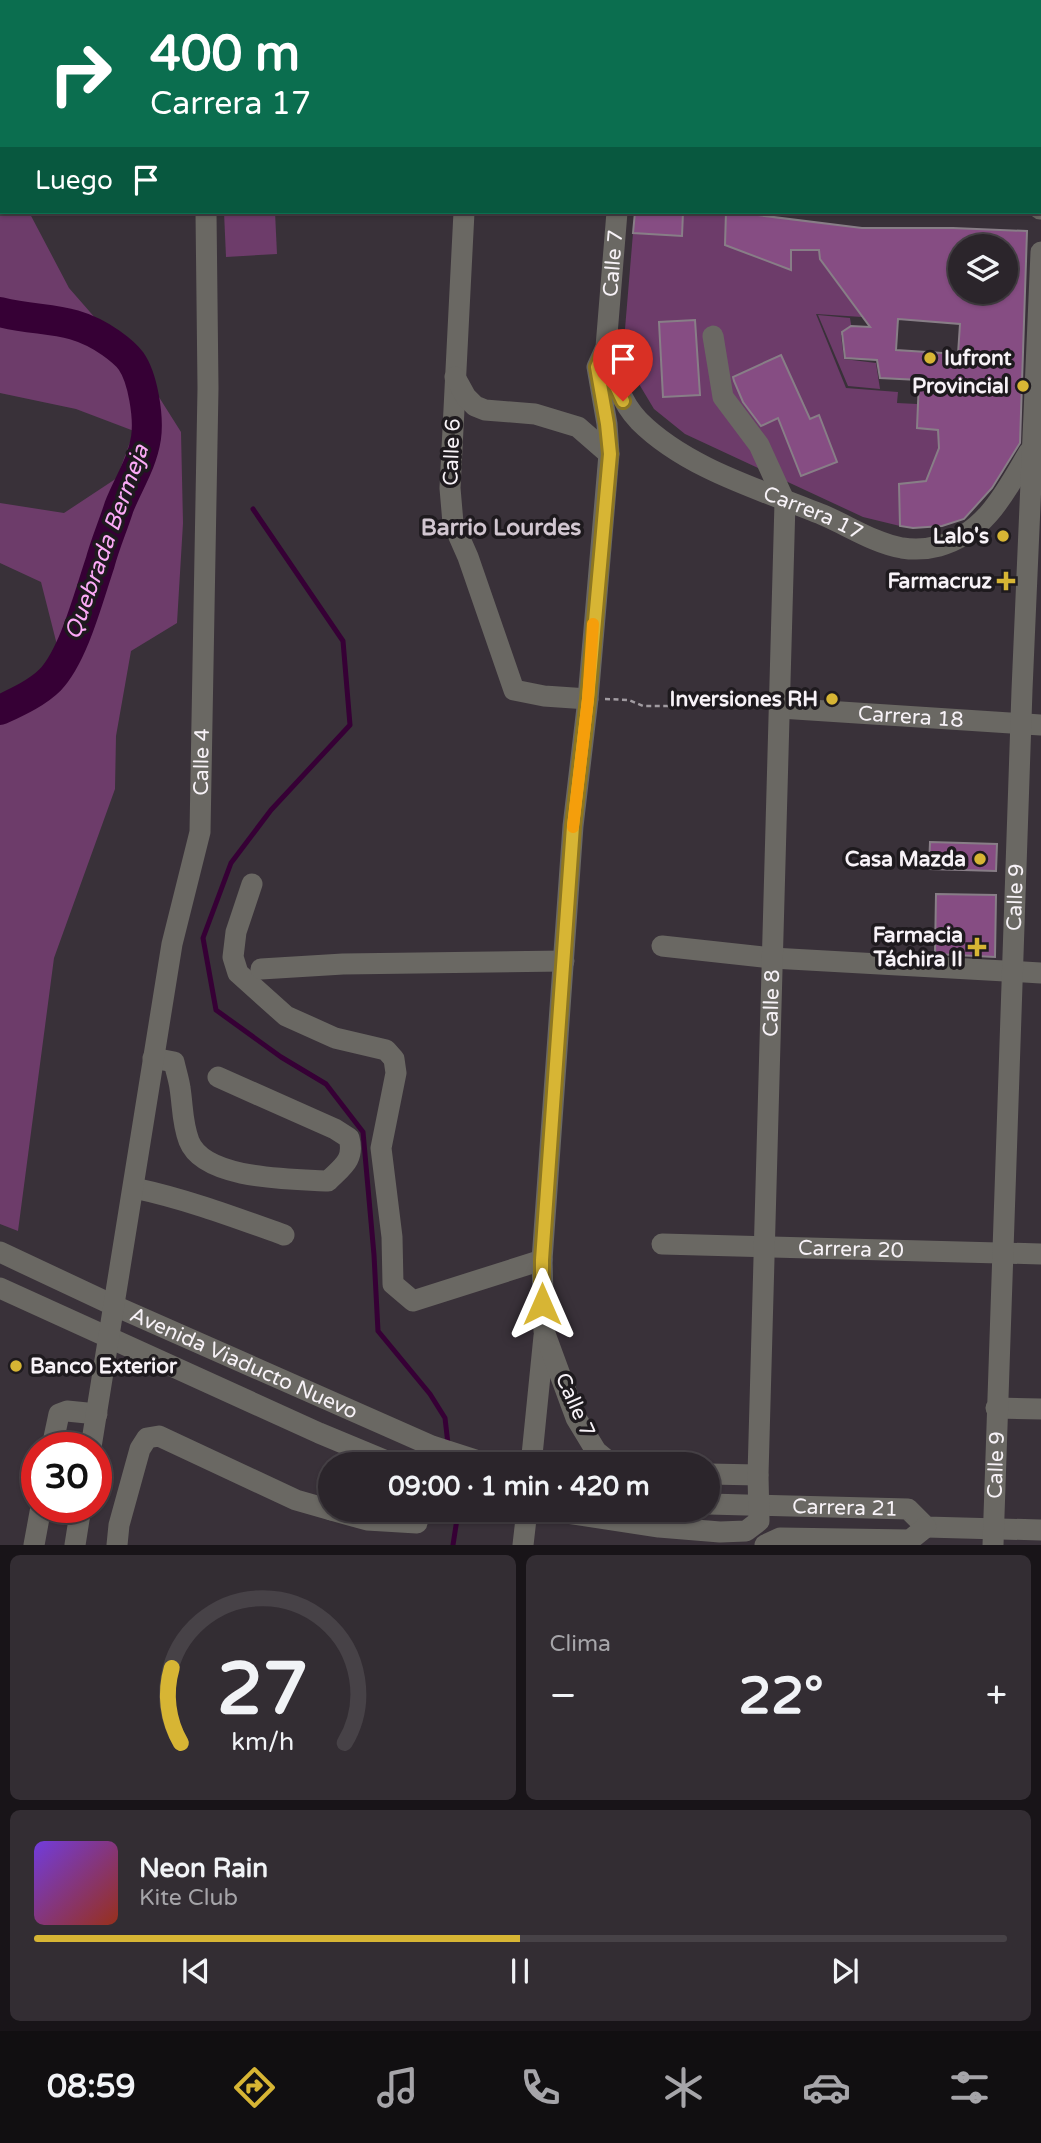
<!DOCTYPE html>
<html lang="es">
<meta charset="utf-8">
<style>
:root{--surface:#2b252b;--page:#332d33;--text:#f1f3f6;--muted:#a6a5a9;--line:#474247;--accent:#d7b534}
body{margin:0;font-family:"Varela Round",sans-serif;background:var(--page);color:var(--text);height:100vh;display:flex;flex-direction:column;font-size:26px;white-space:nowrap}
*{box-sizing:border-box;margin:0}
p{font-size:23px;color:var(--muted)}
.icon{flex:none;width:38px;height:38px;fill:none;stroke:currentColor;stroke-width:2;stroke-linecap:round;stroke-linejoin:round}
.map{position:relative;height:1545px;overflow:hidden}
.drawer{display:flex;flex-direction:column;gap:10px;padding:10px;background:#181418;flex:1}
.drawer>*{flex:none}
.hud{position:absolute;left:0px;top:0px;width:1041px;height:214px;box-shadow:0 2px 5px #0004,0 0 0 2px var(--line);background:#0b6e4f;color:#fff;overflow:hidden}
.buttons{position:absolute;left:948px;top:234px;display:grid;gap:14px}
.buttons a{display:grid;place-items:center;width:70px;height:70px;border-radius:50%;background:var(--surface);box-shadow:0 2px 5px #0004,0 0 0 2px var(--line);font-size:35px}
.speed{position:absolute;left:21px;top:1432px;display:flex;gap:14px;font-size:35px;font-weight:700;text-align:center}
.speed>*{display:grid;place-content:center;width:91px;height:91px;border-radius:50%;background:var(--surface);box-shadow:0 2px 5px #0004,0 0 0 2px var(--line);line-height:1}
.speed .limit{border:10px solid #d22;background:#fff;color:#111}
.pin{position:absolute;display:grid;place-items:center;width:60px;height:60px;color:#fff;margin:-72px -30px;border-radius:50% 50% 50% 0;rotate:-45deg;box-shadow:0 0 7px #0007}
.pin .icon{rotate:45deg}
.me{position:absolute;width:77px;margin:-38px;rotate:0deg;stroke-linejoin:round;filter:drop-shadow(0 0 5px #0008)}
.turn{display:flex;align-items:center;gap:24px;height:147px;padding:0 35px;font-size:32px}
.turn .icon{width:91px;height:91px;stroke-width:2.5}
.turn b{display:block;font-size:49px;line-height:60px}
.then{display:flex;align-items:center;height:66px;padding:0 35px;background:#0003;gap:14px;font-size:26px}
.big{font-size:52px;font-weight:700;line-height:1.1}
.drawer .card{flex:1;display:flex;flex-direction:column;justify-content:center;gap:10px;min-width:0;padding:0 24px;border-radius:10px;background:var(--page)}
.drawer .dial{align-items:center;gap:0}
.dial svg{height:182px;overflow:visible;fill:none;stroke:var(--line);stroke-width:7;stroke-linecap:round;text-anchor:middle}
.dial text{fill:var(--text);stroke:none}
.song{display:flex;align-items:center;gap:21px}
.cover{width:84px;height:84px;border-radius:10px;background:linear-gradient(135deg,hsl(260 70% 55%),hsl(10 70% 35%))}
.played{height:7px;border-radius:4px;background:linear-gradient(90deg,var(--accent) 50%,var(--line) 50%)}
.keys{display:flex;justify-content:space-around;direction:ltr}
.heat{display:flex;justify-content:space-between;align-items:center;font-size:38px;direction:ltr}
.drawer .tiles{flex:1;display:grid;gap:10px;grid-template-columns:1fr 1fr}
.card:last-child{grid-column:span 2}
.trip{position:absolute;left:318px;top:1452px;width:402px;height:70px;border-radius:35px;background:var(--surface);box-shadow:0 2px 5px #0004,0 0 0 2px var(--line);font-weight:700;line-height:70px;text-align:center}
.tabs{display:flex;height:112px;justify-content:space-around;align-items:center;background:#110f11;color:var(--muted)}
.tabs .icon{width:49px;height:49px}
.tabs .on{color:var(--accent)}
.tabs b{font-size:32px;color:var(--text)}
.map>svg:first-child{display:block}
</style>
<div class="map">
<svg width="1041" height="1545" viewBox="0 0 1041 1545">
<rect width="100%" height="100%" fill="#393139"/>
<g fill="#6d3c6a">
<path d="M0 0H26L2 2V212H29L69 288 145 375 181 432 183 523 177 623 131 651 116 736 115 789 54 958 18 1231 0 1224V697L33 685 57 645 41 582 0 563V503L64 513 117 478 134 431 76 409 0 393Z"/>
<path d="M224 212H275L277 254 226 257Z"/>
<path d="M683 212H726L725 245 791 270V250H819L820 260 862 317 816 314 846 388 898 392 897 403 917 404V428L938 430 939 448 926 481 899 484 900 526 863 517 685 434 654 409 636 379 624 341 633 233 682 236Z"/>
<path d="M818 315 850 318 853 336 841 335 844 359 876 363 880 389 848 386Z"/>
</g>
<g fill="none" stroke-linecap="round" stroke-linejoin="round">
<g stroke="#360035" stroke-width="5">
<path d="M253 509 343 641 350 725 271 810 231 863 203 938 216 1010 281 1057 326 1084 363 1132 374 1255 378 1331 430 1394 445 1418 448 1444"/>
<path d="M453 1545 457 1519 456 1510"/>
</g>
<g stroke="#360035" stroke-width="30">
<path d="M8 2 9 0"/>
<path d="M0 31 2 26"/>
<path d="M0 312C44 323 71 315 111 343 118 348 126 354 131 361 143 378 149 417 146 438 142 464 128 484 119 507 113 526 105 544 100 563 89 595 74 655 50 680 37 693 17 702 0 710"/>
</g>
</g>
<g fill="#864d83" stroke="#887e87" stroke-width="2" fill-rule="evenodd">
<path d="M635 212H683L682 236 633 233Z"/>
<path d="M726 212H758L757 215 862 228H953L1027 231 1020 443 992 488 964 519 942 526 913 528 900 526 899 484 926 481 939 448 938 430 917 428 919 380 880 378 877 360 845 358 842 332 851 326 870 327 820 259 819 250H791V270L725 245ZM961 247H1006V292H961ZM898 319 960 324 958 354 896 350Z"/>
<path d="M695 320 700 395 663 397 659 322Z"/>
<path d="M781 355 810 419 819 415 837 462 801 476 778 418 761 426 743 402 734 381 733 377Z"/>
<path d="M930 842 997 844 996 871 929 869Z"/>
<path d="M936 894 996 895 995 957 935 954Z"/>
</g>
<g fill="none" stroke-linecap="round" stroke-linejoin="round">
<path stroke="#a19ba1" stroke-width="2.5" stroke-dasharray="5 3.5" stroke-linecap="butt" d="M605 699 629 700 643 706H687L724 693 762 698"/>
<g stroke="#6a6863" stroke-width="21">
<path d="M201 2V0"/>
<path d="M318 2V0"/>
<path d="M471 2V0"/>
<path d="M634 2V0"/>
<path d="M788 2V0"/>
<path d="M1040 209H1041"/>
<path d="M464 212 450 488 453 523 468 557 514 690 544 696 588 699"/>
<path id="s1" d="M607 349C614 377 619 400 639 421 687 469 762 490 823 515 849 526 874 543 902 548 915 550 928 549 939 546 986 533 1006 491 1029 452"/>
<path d="M455 377 466 397 475 406 485 410 535 414 578 427 609 454"/>
<path id="s2" d="M780 708 1041 725"/>
<path d="M252 884 236 932 233 957 238 973 286 1016 335 1038 386 1050 394 1059 396 1073 381 1148 392 1237 393 1284 413 1301 542 1260"/>
<path d="M662 946 772 958 1041 973"/>
<path d="M261 969 343 964 564 961"/>
<path d="M153 1058 174 1062C176 1071 179 1080 180 1088 183 1107 182 1123 189 1141 204 1180 292 1179 328 1181 342 1167 355 1160 349 1138L335 1129 218 1077"/>
<path d="M134 1188C186 1199 234 1217 284 1235"/>
<path id="s3" d="M662 1244 1041 1254"/>
<path id="s4" d="M0 1252 115 1306 432 1446 491 1465"/>
<path d="M0 1288 319 1433 396 1465"/>
<path d="M996 1408 1041 1409"/>
<path d="M52 1447 59 1414 67 1411 97 1414"/>
<path id="s5" d="M91 1447 172 944 200 832 208 388 206 212"/>
<path d="M531 1465 544 1336"/>
<path id="s6" d="M613 1465 596 1451 576 1418 544 1331 542 1260 573 826 588 699 609 454 607 424 597 367 606 347 617 212"/>
<path d="M709 1474 758 1475"/>
<path id="s7" d="M709 1504 908 1509 926 1527 1041 1530"/>
<path d="M331 1510 367 1520 417 1523"/>
<path id="s8" d="M547 1510 659 1527 720 1532 746 1531 759 1521 758 1475 785 502 759 445 723 397 713 336"/>
<path d="M34 1545 41 1507"/>
<path d="M75 1545 81 1507"/>
<path d="M117 1545 119 1525 140 1449 147 1438 159 1436 296 1500 331 1510"/>
<path d="M523 1545 527 1510"/>
<path d="M765 1545 780 1538 910 1540 926 1527"/>
<path id="s9" d="M993 1545 1022 690 1041 252"/>
</g>
</g>
<g fill="none" stroke-linecap="round" stroke-linejoin="round">
<g stroke="#8c7622" stroke-width="18">
<path id="route" d="M542 1304V1260L573 826 588 699 610 454 607 424 597 367 606 347 615 384 623 401"/>
</g>
<use href="#route" stroke="#d7b534" stroke-width="12"/>
<path stroke="#f59e0b" stroke-width="12" d="M573 827 588 699 593 624"/>
</g>
<g fill="#d7b534" stroke="#1e1a1e" stroke-width="2.5">
<circle cx="930" cy="358" r="7"/>
<circle cx="1023" cy="386" r="7"/>
<circle cx="1003" cy="536" r="7"/>
<path d="M1002.5 570.5h7v7h7v7h-7v7h-7v-7h-7v-7h7z"/>
<circle cx="832" cy="699" r="7"/>
<circle cx="980" cy="859" r="7"/>
<path d="M973.5 936.5h7v7h7v7h-7v7h-7v-7h-7v-7h7z"/>
<circle cx="16" cy="1366" r="7"/>
</g>
<g text-anchor="middle" dominant-baseline="central" stroke-width="7" stroke-linejoin="round" paint-order="stroke">
<g font-size="21" fill="#f7f2f7" stroke="#1e1a1e">
<text stroke="none"><textPath href="#s6" startOffset="1227">Calle 7</textPath></text>
<text transform="translate(452 452) rotate(-88)">Calle 6</text>
<text stroke="none"><textPath href="#s1" startOffset="278">Carrera 17</textPath></text>
<text stroke="none"><textPath href="#s2" startOffset="131">Carrera 18</textPath></text>
<text stroke="none"><textPath href="#s5" startOffset="695">Calle 4</textPath></text>
<text stroke="none"><textPath href="#s9" startOffset="648">Calle 9</textPath></text>
<text stroke="none"><textPath href="#s8" startOffset="735">Calle 8</textPath></text>
<text stroke="none"><textPath href="#s3" startOffset="189">Carrera 20</textPath></text>
<text stroke="none"><textPath href="#s4" startOffset="268">Avenida Viaducto Nuevo</textPath></text>
<text transform="translate(575 1405) rotate(66)">Calle 7</text>
<text stroke="none"><textPath href="#s9" startOffset="80">Calle 9</textPath></text>
<text stroke="none"><textPath href="#s7" startOffset="136">Carrera 21</textPath></text>
</g>
<g font-size="21" font-weight="bold" fill="#f7f2f7" stroke="#1e1a1e" text-anchor="end">
<text x="944" y="358" text-anchor="start">Iufront</text>
<text x="1009" y="386">Provincial</text>
<text x="989" y="536">Lalo's</text>
<text x="992" y="581">Farmacruz</text>
<text x="818" y="699">Inversiones RH</text>
<text x="966" y="859">Casa Mazda</text>
<text x="963" y="935">Farmacia<tspan x="963" dy="24">Táchira II</tspan></text>
<text x="30" y="1366" text-anchor="start">Banco Exterior</text>
</g>
<g font-size="23" font-weight="bold" fill="#d1c6d0" stroke="#1e1a1e">
<text x="501" y="528">Barrio Lourdes</text>
</g>
<g font-size="23" font-style="italic" fill="#fcaaf7" stroke="#1e1a1e">
<text transform="translate(107 542) rotate(-70)">Quebrada Bermeja</text>
</g>
</g>
</svg>
<div class="buttons">
<a><svg class="icon" aria-label="layers" viewBox="0 0 24 24"><path d="M12 4l9 5-9 5-9-5zM3 14l9 5 9-5"/></svg></a>
</div>
<div class="speed"><div class="limit">30</div></div>
<div class="pin" style="left:623px;top:401px;background:#d93025"><svg class="icon" aria-label="arrive" viewBox="0 0 24 24"><path d="M6 21V4h12l-3 4 3 4H6"/></svg></div>
<svg class="me" style="left:542px;top:1304px" viewBox="-20 -20 40 40"><path d="M0-17L14 15 0 8-14 15z" fill="#d7b534" stroke="#fff" stroke-width="4"/></svg>
<div class="trip">09:00 · 1 min · 420 m</div>
<div class="hud">
<div class="turn"><svg class="icon" aria-label="right" viewBox="0 0 24 24"><path d="M7 20v-9h11M14 6l5 5-5 5"/></svg><div><b>400 m</b>Carrera 17</div></div>
<div class="then">Luego<svg class="icon" aria-label="arrive" viewBox="0 0 24 24"><path d="M6 21V4h12l-3 4 3 4H6"/></svg></div>
</div>
</div>
<section class="drawer">
<div class="tiles">
<div class="card dial"><svg viewBox="0 0 100 80">
<path d="M14 69A42 42 0 1 1 86 69"/>
<path d="M14 69A42 42 0 0 1 10 36" stroke="#d7b534"/>
<text x="50" y="56" font-size="32" font-weight="700">27</text>
<text x="50" y="72" font-size="11">km/h</text>
</svg></div>
<div class="card"><p>Clima</p>
<div class="heat"><a>−</a><b class="big">22°</b><a>+</a></div>
</div>
<div class="card">
<div class="song"><i class="cover"></i><div><b>Neon Rain</b><p>Kite Club</p></div></div>
<div class="played"></div>
<div class="keys"><svg class="icon" aria-label="previous" viewBox="0 0 24 24"><path d="M18 5L8 12l10 7zM5 5v14"/></svg><svg class="icon" aria-label="pause" viewBox="0 0 24 24"><path d="M8 5v14M16 5v14"/></svg><svg class="icon" aria-label="next" viewBox="0 0 24 24"><path d="M6 5l10 7-10 7zM19 5v14"/></svg></div>
</div>
</div>
</section>
<nav class="tabs">
<b>08:59</b>
<svg class="icon on" aria-label="directions" viewBox="0 0 24 24"><path d="M12 3l9 9-9 9-9-9zM9 14v-3h6M13 9l2 2-2 2"/></svg>
<svg class="icon" aria-label="music" viewBox="0 0 24 24"><path d="M9 18V5l10-2v13"/><circle cx="6" cy="18" r="3"/><circle cx="16" cy="16" r="3"/></svg>
<svg class="icon" aria-label="phone" viewBox="0 0 24 24"><path d="M5 4h4l2 5-3 2q2 4 5 5l2-3 5 2v4C11 20 4 13 5 4z"/></svg>
<svg class="icon" aria-label="climate" viewBox="0 0 24 24"><path d="M12 3v18M4 7l16 10M4 17L20 7"/></svg>
<svg class="icon" aria-label="car" viewBox="0 0 24 24"><path d="M5 17H2v-5l4-1 3-4h7l3 4 3 1v5h-3M9 17h6M6 11h13"/><circle cx="7" cy="17" r="2"/><circle cx="17" cy="17" r="2"/></svg>
<svg class="icon" aria-label="filters" viewBox="0 0 24 24"><path d="M4 7h16M4 17h16"/><circle cx="9" cy="7" r="2"/><circle cx="15" cy="17" r="2"/></svg>
</nav>
